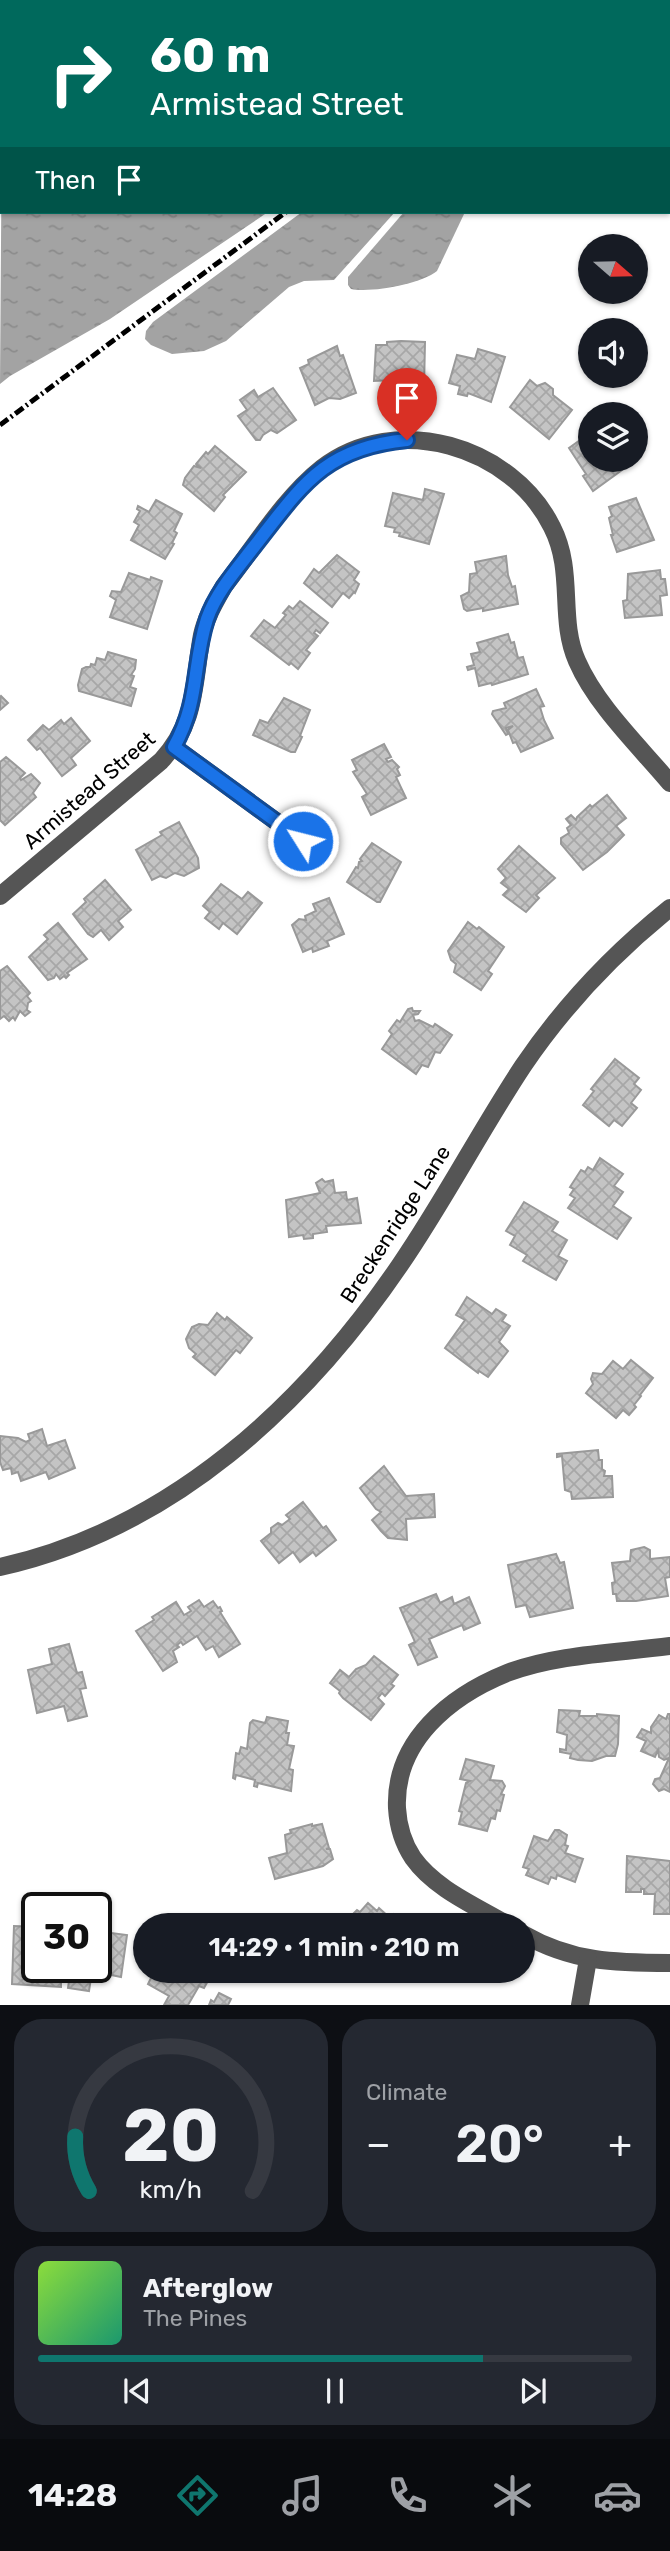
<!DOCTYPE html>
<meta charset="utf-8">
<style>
:root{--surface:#171b24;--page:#242831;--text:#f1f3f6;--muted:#9ea1a6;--line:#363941;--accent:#0f766e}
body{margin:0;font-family:Rubik,sans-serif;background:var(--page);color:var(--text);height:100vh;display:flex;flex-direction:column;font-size:26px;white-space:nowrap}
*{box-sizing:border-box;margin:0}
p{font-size:23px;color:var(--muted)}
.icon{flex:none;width:38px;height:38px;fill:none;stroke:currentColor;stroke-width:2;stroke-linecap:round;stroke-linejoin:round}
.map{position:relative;height:2005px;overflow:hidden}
.details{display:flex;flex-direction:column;gap:14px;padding:14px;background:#0d0f14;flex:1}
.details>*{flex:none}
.hud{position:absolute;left:0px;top:0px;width:670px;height:214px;box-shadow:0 2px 5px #0004;background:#00695c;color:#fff;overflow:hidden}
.needle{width:46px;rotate:110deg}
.fabs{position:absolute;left:578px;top:234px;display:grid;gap:14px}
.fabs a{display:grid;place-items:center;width:70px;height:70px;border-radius:50%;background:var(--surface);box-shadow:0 2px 5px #0004;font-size:35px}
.speed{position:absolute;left:21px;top:1892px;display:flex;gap:14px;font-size:35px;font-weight:700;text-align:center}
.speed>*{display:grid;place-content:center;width:91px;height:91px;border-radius:50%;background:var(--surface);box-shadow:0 2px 5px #0004;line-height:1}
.speed .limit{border:4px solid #111;border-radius:10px;background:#fff;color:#111}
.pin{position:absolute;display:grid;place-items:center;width:60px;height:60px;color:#fff;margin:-72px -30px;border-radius:50% 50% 50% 0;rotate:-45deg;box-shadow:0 0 7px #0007}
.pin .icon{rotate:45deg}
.me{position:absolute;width:77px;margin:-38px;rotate:306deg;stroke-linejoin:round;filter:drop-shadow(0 0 5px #0008)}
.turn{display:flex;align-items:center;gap:24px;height:147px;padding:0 35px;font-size:32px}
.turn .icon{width:91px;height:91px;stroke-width:2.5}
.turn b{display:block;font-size:49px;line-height:60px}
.then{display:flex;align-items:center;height:66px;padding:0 35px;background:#0003;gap:14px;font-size:26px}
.big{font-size:52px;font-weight:600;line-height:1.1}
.details .tile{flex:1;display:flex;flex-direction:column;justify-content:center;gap:10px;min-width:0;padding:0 24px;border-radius:28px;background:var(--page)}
.details .dial{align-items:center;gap:0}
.dial svg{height:182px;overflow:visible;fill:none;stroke:var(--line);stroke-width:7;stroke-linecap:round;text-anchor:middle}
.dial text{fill:var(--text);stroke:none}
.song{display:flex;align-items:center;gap:21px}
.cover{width:84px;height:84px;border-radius:10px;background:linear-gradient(135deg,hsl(90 70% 55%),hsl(160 70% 35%))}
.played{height:7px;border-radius:4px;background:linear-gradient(90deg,var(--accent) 75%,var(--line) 75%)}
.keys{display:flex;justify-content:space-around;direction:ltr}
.heat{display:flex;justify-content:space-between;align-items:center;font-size:38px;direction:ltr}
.details .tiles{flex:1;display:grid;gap:14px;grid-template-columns:1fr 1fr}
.tile:last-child{grid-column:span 2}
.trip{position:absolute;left:133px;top:1913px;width:402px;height:70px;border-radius:35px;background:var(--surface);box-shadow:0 2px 5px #0004;font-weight:600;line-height:70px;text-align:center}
.tabs{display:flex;height:112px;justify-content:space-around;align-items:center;background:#090b0e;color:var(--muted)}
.tabs .icon{width:49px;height:49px}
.tabs .selected{color:var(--accent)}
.tabs b{font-size:32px;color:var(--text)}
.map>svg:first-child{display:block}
</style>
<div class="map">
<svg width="670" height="2005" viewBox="0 0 670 2005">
<defs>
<pattern id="water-ripples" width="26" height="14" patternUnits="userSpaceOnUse" patternTransform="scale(1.75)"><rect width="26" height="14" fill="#a3a3a3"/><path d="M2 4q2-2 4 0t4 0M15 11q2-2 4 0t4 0" fill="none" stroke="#8b8b8b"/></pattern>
<pattern id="building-cross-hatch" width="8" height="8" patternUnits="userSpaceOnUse" patternTransform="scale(1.75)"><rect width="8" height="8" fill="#c4c4c4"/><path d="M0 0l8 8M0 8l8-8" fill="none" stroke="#a7a7a7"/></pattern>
</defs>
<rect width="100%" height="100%" fill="#fff"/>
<g fill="url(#water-ripples)">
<path d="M2 106V212H268L110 319 10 376 0 384Z"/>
<path d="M302 212H395L334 280 304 281 289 287 226 341 204 351 172 354 151 345 145 339 146 331 153 322Z"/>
<path d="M404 212H465L437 271C421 284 372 293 351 289L348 285V277Z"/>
</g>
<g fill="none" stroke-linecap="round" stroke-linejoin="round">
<path stroke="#a3a3a3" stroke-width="5" d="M471 2 472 0"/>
</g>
<g fill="url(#building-cross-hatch)" stroke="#999" stroke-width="2">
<path d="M401 341 425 342 424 388 406 387V382L394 380 374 381 376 345H387V342Z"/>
<path d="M337 346 340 356 343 355 356 393 340 399 329 398 315 405 300 368 309 364 308 360Z"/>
<path d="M478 349 505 357 491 402 468 393 467 396 458 394 460 386 449 383 457 355 475 359Z"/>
<path d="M530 380 537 386 545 383 553 389V395L572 410 549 439 510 407Z"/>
<path d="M273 388 296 420 277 433 271 430 263 435 260 440H256L238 416 247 410 240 400 254 390 258 397Z"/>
<path d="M590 433V460H615L622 470 593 491 583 476 586 474 569 448Z"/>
<path d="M215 446 246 472 223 495 225 497 214 511 183 485 185 478 194 466 201 468 196 464 206 452 208 454Z"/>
<path d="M425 489 444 494 429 544 399 536 400 533 394 532 395 528 385 526 393 493 423 500Z"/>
<path d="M636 498 654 540 617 552 611 535H613L609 518 612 516 609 507Z"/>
<path d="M156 500 182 514 174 531 177 533 172 543 174 544 165 559 131 540 139 525 134 522 140 511 137 509 138 506 149 512Z"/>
<path d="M337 555 359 572 354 580 359 584 355 593 354 592 349 598 343 593 332 607 304 583 314 569 319 573Z"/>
<path d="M506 556 508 575 512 587 515 586 518 604 483 611V608L467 611 464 609 461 596 469 592 470 574 477 573 475 562Z"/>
<path d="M660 570 661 579H665L667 595 660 596 662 615 625 618 623 601 627 600 628 574Z"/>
<path d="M129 573 150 580 151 577 162 581 147 629 110 617 116 600 110 596 112 591 121 592Z"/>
<path d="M300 601 328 623 320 633 316 630 314 633 318 636 306 650 310 653 298 669 291 663 289 665 251 636 264 620 275 628 286 615 283 613 289 606 293 609Z"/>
<path d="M508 634 511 643 514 642 518 658 523 657 528 674 492 685 491 683 479 686 475 668 468 670 467 667 474 665 471 654 480 652 477 643Z"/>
<path d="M108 652 136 660 135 669 131 675 134 676 130 687 136 689 131 706 79 691 78 685 82 669 86 667H90L91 664 95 665 97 658 105 660Z"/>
<path d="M536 689 544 706 540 707 544 720 553 738 521 752 516 742 513 743 508 730 513 726 506 728 508 734 506 735 492 714 493 711 506 708 504 703Z"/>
<path d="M1 696 8 703 0 710V697Z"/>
<path d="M284 698 310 710 300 736 302 737 295 752H291L253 735 260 720 268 723Z"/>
<path d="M71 718 90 741 71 758 76 765 62 776 40 748 37 750 28 740 43 725 49 730 61 720 64 724Z"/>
<path d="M384 744 391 757 386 759 388 762 392 760 399 767 397 769 400 775 396 777 406 798 371 815 362 797 367 794 353 772 357 770 352 760Z"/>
<path d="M6 757 25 773 20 778 21 780 31 774 40 783 33 793 36 797 5 825 0 820V762Z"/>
<path d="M607 795 626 818 616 826 624 835 607 852 583 870 561 844V838L569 833 567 828 571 825 566 819 571 815 576 820 577 817 590 805 592 807Z"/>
<path d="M179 822 198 858 199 868 184 876 175 873 166 878 160 876 152 880 136 850 162 835 160 832Z"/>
<path d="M372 843 401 862 380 902H377L347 882 356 867 358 868 359 862 362 861 360 859Z"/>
<path d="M519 846 555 878 536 895 539 898 526 912 503 895 509 889 501 883 506 878 498 869Z"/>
<path d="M105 880 131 910 118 921 123 927 109 940 101 930 93 937 88 934 73 914 86 902 84 899Z"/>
<path d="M221 884 242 899 248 892 262 903 237 934 223 923 219 929 205 918 210 912 203 906Z"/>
<path d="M329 898 344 934 327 941 329 946 313 952 312 948 303 952 292 925 299 919 306 920 305 916 316 911 313 904Z"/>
<path d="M468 922 477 929 479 927 504 947 488 971 492 974 481 990 454 972 456 964 451 960 448 951Z"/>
<path d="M58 923 87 959 67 973 69 975 66 978 64 976 60 979 56 974 54 978 48 980 29 957 48 939 44 935Z"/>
<path d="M7 966 30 993 27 996 31 1001 28 1003 27 1010 30 1012 25 1016 20 1011 15 1020 13 1017 9 1021 4 1016 0 1019V971Z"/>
<path d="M412 1008 413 1011H420L418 1014 413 1015 415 1021 419 1020 433 1027 435 1024 452 1035 440 1053 435 1052 428 1067 422 1065 416 1074 382 1049 392 1034 389 1031 397 1020 400 1022 408 1009Z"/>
<path d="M615 1059 639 1078 634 1084 641 1090 631 1103 637 1108 622 1126 614 1120 609 1126 583 1105 594 1091 591 1089Z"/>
<path d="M600 1158 623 1174 614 1186 623 1192 613 1206 631 1218 617 1239 568 1208 575 1198 570 1195 574 1189 570 1187 581 1170 585 1172 588 1167 593 1170Z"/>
<path d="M322 1179 325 1182 333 1180 335 1193 346 1192 347 1200 357 1198 361 1223 326 1226 327 1232 313 1234V1238L304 1239 303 1235 289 1237 286 1200 320 1193 316 1183Z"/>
<path d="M524 1202 558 1222 552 1231 567 1240 558 1256 567 1261 556 1280 523 1261 527 1255 510 1245 515 1236 506 1231Z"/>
<path d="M467 1297 492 1314 496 1309 506 1315 502 1321 510 1326 499 1342 508 1351 488 1377 479 1371 478 1373 445 1348 465 1320 456 1315Z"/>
<path d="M217 1313 225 1320 227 1317 252 1338 240 1353 236 1350 215 1375 193 1357 196 1354 189 1348 186 1339 192 1327 199 1324 208 1325Z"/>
<path d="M631 1360 653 1378 640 1395 641 1396 634 1405 636 1407 629 1415 623 1410 616 1418 586 1393 593 1384 591 1379 593 1373 602 1374 613 1361 623 1369Z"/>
<path d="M42 1429 47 1446 65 1440 75 1468 49 1479 46 1472 21 1481 18 1472 12 1474 11 1468 3 1470 0 1462V1436L18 1438 26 1442 30 1440 28 1434Z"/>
<path d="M598 1450 599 1460H602V1469L605 1471 604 1476H612L613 1497 572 1499 571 1492 565 1490 562 1456 557 1457V1454Z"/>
<path d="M384 1466 406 1496 434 1494 435 1517 406 1519 407 1540 388 1538 381 1531 372 1520 381 1512 376 1509 360 1488Z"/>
<path d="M303 1502 323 1528 326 1526 336 1540 316 1556 313 1552 300 1562 293 1552 279 1563 261 1541 271 1533V1528L278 1523 282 1525 290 1519 286 1515Z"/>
<path d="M644 1547 650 1550V1559L670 1557V1577L665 1578 668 1596 636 1601H617L616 1594H613L612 1583 615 1582 612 1563 630 1561 631 1550Z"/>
<path d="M556 1554 560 1563 564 1562 573 1608 530 1617 526 1605 516 1607 508 1565Z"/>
<path d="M436 1594 440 1603 452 1597 454 1604 469 1597 480 1623 464 1630 462 1625 429 1639 437 1657 418 1665 409 1645 415 1642 400 1608Z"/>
<path d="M199 1600 204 1607 213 1601 218 1608 220 1607 222 1611 220 1612 240 1644 219 1657 213 1646 206 1650 197 1636 183 1645 181 1642 177 1645 179 1647 173 1651 177 1662 163 1671 136 1631 154 1620 152 1617 176 1602 184 1615 191 1611 188 1607Z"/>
<path d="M69 1644 77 1673 82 1672 86 1688 80 1689 87 1716 68 1721 64 1706 37 1713 28 1670 52 1664 49 1649Z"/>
<path d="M374 1656 398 1675 391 1684 394 1686 385 1696 382 1693 378 1698 384 1704 371 1720 343 1698 339 1693 340 1691 330 1683 340 1670 349 1677 356 1669 366 1665Z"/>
<path d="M559 1710 580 1711 579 1716H597V1714L619 1716 618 1744 615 1756H606L592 1761 578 1760 570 1758 571 1754 560 1752V1749L566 1750 567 1735 557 1732Z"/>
<path d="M668 1714H670V1792L664 1789 659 1791 653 1784 655 1779 660 1778 669 1758 664 1760 659 1757 658 1750 655 1757 641 1751 646 1741 637 1737 642 1729 651 1733V1727L659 1715 666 1719Z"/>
<path d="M267 1717 288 1721 286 1733H289L287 1745 294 1746 289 1769 293 1770 291 1791 258 1783 257 1787 254 1786 255 1780 240 1776 236 1775 235 1779 233 1778 236 1753 239 1754 241 1747 247 1749 250 1723 253 1720 265 1723Z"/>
<path d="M466 1759 494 1766 490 1780 502 1781 505 1786 501 1794 504 1795 500 1811 497 1810 495 1819 491 1818 487 1831 459 1824 462 1812 459 1811 466 1783 470 1781 460 1779Z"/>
<path d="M312 1824V1826L322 1824 329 1848 326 1849H330L333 1859 323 1866 275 1879 269 1858 287 1853 285 1835 291 1833 290 1830Z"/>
<path d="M555 1830H559L567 1835 565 1845 568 1846 565 1853 583 1859 575 1882 557 1875 556 1879 551 1877 548 1884 526 1875 529 1869 523 1867 534 1836 548 1841Z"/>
<path d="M627 1856 670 1861V1914H654L655 1894H644V1889H641V1892H626Z"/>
<path d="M368 1903 377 1911 379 1908 390 1918 394 1914 400 1919 397 1923 399 1925H340L347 1916 349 1918 357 1910 360 1912Z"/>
<path d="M14 1926 37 1927V1967H61V1987L12 1984Z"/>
<path d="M96 1931 127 1935 121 1977 92 1971 89 1991 68 1988 71 1967H96Z"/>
<path d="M149 1970H214L204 1988 199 1986 188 2005H164L169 1996 148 1984 153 1974Z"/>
<path d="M219 1993 231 1999 228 2005H209L211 2000 214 2002Z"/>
</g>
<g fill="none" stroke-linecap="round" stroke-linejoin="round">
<g stroke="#555" stroke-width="18">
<path d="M174 747 303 841"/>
<path d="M0 896 161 761C197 722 193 684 202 635 206 617 215 602 224 586 254 548 284 498 322 468 396 411 512 446 552 527 575 572 558 618 577 661 596 705 639 746 670 783"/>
<path d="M0 1567C171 1529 304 1406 400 1265 444 1201 480 1131 523 1066 563 1007 614 953 670 908"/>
<path d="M508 1925C476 1906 435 1889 413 1858 403 1843 398 1825 397 1808 394 1741 450 1696 507 1673 557 1654 617 1653 670 1646"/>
<path d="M523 1934C572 1962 615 1963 670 1963"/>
<path d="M580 2005 588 1959"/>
</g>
<g stroke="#000" stroke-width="5" stroke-dasharray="10 3.5 2 3.5" stroke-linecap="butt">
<path d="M579 2 582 0"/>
<path d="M0 425 286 212"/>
</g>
</g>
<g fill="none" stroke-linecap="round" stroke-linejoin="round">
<g stroke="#114b97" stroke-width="18">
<path id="route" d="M303 841 174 747C200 700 192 666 207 619 216 593 236 570 253 548 301 487 323 448 407 440"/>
</g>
<use href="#route" stroke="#1a73e8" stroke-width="12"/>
</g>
<g text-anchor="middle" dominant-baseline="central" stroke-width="5" stroke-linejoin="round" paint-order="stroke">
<g font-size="21" fill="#000" stroke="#fff">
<text transform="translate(89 790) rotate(-41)">Armistead Street</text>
<text transform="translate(395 1224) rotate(-57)">Breckenridge Lane</text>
</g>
</g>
</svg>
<div class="fabs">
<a><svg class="needle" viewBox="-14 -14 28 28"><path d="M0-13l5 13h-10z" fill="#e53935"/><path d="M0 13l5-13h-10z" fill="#9ea1a6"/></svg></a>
<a><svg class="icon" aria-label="sound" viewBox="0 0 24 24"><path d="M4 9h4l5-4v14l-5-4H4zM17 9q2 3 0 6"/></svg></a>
<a><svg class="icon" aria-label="layers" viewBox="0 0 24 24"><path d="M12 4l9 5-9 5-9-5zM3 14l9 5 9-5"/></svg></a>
</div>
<div class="speed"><div class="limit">30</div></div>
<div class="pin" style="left:407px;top:440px;background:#d93025"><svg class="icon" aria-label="arrive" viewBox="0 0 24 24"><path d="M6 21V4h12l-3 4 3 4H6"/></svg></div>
<svg class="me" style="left:303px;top:841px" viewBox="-20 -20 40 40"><circle r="17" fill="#1a73e8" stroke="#fff" stroke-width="3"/><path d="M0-11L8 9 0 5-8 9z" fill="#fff"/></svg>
<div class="trip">14:29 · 1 min · 210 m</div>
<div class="hud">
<div class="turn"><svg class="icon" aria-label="right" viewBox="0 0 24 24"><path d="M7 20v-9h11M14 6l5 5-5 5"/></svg><div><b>60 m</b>Armistead Street</div></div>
<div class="then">Then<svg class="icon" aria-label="arrive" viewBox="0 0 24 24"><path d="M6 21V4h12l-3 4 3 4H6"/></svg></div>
</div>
</div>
<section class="details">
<div class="tiles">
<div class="tile dial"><svg viewBox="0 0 100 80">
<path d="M14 69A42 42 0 1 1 86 69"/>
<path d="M14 69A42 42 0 0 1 8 45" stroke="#0f766e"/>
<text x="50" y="56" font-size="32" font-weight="700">20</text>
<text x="50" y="72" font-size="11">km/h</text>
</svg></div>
<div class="tile"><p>Climate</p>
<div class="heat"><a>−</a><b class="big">20°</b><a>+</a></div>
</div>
<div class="tile">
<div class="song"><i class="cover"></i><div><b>Afterglow</b><p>The Pines</p></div></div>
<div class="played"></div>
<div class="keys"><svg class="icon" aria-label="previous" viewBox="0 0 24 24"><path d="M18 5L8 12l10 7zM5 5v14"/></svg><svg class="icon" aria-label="pause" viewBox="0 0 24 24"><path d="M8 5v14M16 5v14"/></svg><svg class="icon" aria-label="next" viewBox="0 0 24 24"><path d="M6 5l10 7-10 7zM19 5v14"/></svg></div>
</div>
</div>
</section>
<nav class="tabs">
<b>14:28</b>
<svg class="icon selected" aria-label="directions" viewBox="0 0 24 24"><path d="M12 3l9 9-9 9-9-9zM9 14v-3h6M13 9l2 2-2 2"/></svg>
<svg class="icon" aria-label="music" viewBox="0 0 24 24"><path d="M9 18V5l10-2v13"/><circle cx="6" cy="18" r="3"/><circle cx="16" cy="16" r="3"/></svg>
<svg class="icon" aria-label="phone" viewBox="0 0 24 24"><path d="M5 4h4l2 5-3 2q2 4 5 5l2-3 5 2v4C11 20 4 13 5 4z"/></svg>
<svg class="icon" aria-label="climate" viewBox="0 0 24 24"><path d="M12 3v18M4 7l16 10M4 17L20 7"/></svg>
<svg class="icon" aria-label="car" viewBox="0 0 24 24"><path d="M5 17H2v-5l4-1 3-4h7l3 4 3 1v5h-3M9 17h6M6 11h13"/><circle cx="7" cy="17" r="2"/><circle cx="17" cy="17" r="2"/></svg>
</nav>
